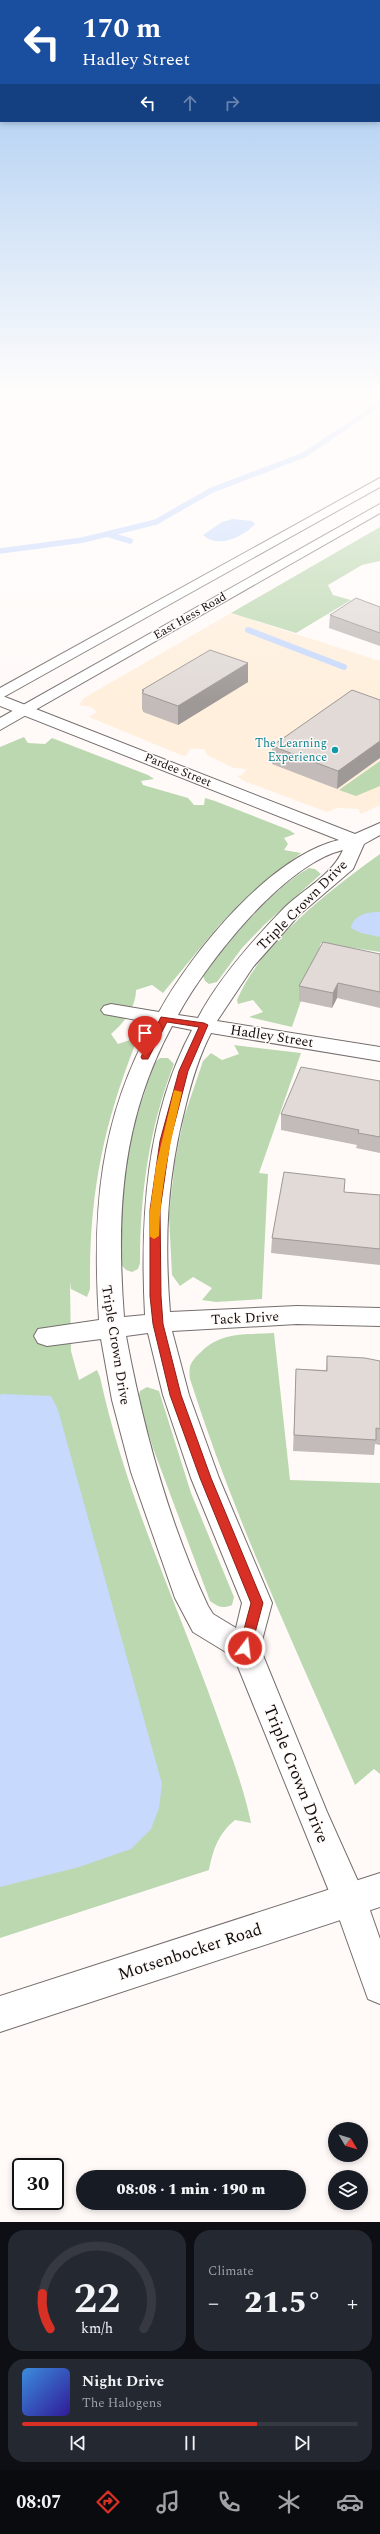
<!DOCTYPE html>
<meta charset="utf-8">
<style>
:root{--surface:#171b24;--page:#242831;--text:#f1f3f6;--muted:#9ea1a6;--line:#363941;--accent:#d93025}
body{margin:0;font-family:Spectral,serif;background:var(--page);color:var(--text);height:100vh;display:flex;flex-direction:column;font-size:15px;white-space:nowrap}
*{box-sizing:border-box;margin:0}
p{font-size:13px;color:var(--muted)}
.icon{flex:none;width:22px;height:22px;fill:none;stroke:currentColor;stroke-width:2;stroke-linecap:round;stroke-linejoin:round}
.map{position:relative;height:2222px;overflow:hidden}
.panel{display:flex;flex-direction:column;gap:8px;padding:8px;background:#0d0f14;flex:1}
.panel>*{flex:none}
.guide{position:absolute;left:0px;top:0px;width:380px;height:122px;box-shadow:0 2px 6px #0003;background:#1a4fa0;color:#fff;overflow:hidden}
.needle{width:26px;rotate:128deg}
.controls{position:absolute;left:328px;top:2122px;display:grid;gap:8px}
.controls a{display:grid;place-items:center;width:40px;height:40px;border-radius:50%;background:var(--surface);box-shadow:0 2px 6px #0003;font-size:20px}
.speed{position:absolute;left:12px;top:2158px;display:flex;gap:8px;font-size:20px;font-weight:700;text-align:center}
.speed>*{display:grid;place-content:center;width:52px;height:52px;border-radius:50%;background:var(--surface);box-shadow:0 2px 6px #0003;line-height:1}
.speed .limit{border:2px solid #111;border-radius:6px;background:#fff;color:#111}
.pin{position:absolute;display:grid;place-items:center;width:34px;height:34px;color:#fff;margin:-41px -17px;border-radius:50% 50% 50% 0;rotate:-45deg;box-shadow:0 0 4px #0007}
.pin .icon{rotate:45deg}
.me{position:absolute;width:44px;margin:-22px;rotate:15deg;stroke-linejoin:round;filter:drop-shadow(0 0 3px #0008)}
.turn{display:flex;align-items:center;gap:14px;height:84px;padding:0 16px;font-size:18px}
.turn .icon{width:52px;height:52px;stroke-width:2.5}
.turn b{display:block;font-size:28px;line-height:34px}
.lanes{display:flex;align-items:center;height:38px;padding:0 16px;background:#0003;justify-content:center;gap:20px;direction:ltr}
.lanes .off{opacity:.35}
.big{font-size:30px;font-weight:800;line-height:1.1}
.panel .card{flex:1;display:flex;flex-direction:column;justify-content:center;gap:6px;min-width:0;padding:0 14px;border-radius:16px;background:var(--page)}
.panel .dial{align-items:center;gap:0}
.dial svg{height:104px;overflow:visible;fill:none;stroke:var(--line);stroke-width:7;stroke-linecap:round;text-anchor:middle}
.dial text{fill:var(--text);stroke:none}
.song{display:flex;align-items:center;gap:12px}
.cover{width:48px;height:48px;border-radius:6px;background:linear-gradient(135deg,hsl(210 70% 55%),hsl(250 70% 35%))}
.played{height:4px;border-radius:2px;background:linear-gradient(90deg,var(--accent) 70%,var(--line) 70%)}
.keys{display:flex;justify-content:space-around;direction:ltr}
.heat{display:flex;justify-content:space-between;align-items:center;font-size:22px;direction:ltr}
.panel .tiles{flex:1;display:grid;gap:8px;grid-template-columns:1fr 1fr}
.card:last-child{grid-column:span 2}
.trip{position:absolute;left:76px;top:2170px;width:230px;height:40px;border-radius:20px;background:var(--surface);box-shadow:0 2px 6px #0003;font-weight:800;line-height:40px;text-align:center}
.tab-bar{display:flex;height:64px;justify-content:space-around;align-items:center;background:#090b0e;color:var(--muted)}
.tab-bar .icon{width:28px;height:28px}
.tab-bar .on{color:var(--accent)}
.tab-bar b{font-size:18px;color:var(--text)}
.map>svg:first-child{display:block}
</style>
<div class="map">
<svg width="380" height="2222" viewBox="0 0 380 2222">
<rect width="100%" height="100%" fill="#fffaf8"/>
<path fill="#ffefdc" d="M231 613 380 661V805L361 814 358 809 337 808 327 812 244 781 237 776 242 775 247 769 234 768 207 755 204 749H190L186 756 181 755 89 717 97 712 91 707 79 705 84 698Z"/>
<g fill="#bcd8b0">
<path d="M380 527V561L362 565 328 585 333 595 351 600 296 633 231 613Z"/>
<path d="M24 737 28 743 45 744 52 738 148 775 154 779 141 781 143 785 188 798 194 805H204L205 798 215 801 289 830 295 834 284 838 288 844 284 850 301 853 246 898 220 924 163 993 152 985 136 990C136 1007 124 1023 111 1034L118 1044 133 1039 135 1045C102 1129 89 1198 90 1289L87 1297 71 1289 70 1282 71 1351 79 1380 97 1370 100 1377C125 1493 175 1599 215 1710 228 1747 243 1784 251 1823L235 1820C218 1834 213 1850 209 1870L0 1938V747Z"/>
<path d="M380 761V786L356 796 339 790Z"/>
<path d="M380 854V952L321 943 292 1027 249 1017 263 1012 253 1000 238 1004 237 1000C260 944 331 889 380 854Z"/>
<path d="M309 868 315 869 321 874 264 925 242 948 217 982 209 984 205 981 203 976C228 942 272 889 309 868Z"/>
<path d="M234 1045 301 1053 259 1173 268 1174 262 1299 216 1302 202 1300 212 1288 193 1277 180 1286 172 1275 169 1215 175 1161 184 1117 203 1061 211 1053 222 1060 239 1054Z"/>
<path d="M160 1058H168L174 1064C149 1128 140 1194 140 1263L138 1269 132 1272 126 1270 119 1262C120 1223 121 1182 130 1143 136 1116 146 1090 154 1063Z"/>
<path d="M274 1333 290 1480 380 1483V1774L374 1769 355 1785C297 1651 234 1518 190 1379 188 1366 191 1361 201 1352 222 1331 246 1335 274 1333Z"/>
<path d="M147 1387 159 1391 191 1493 234 1597 232 1605C223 1609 218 1607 210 1601L153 1448 138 1399 140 1391Z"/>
</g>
<g fill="#c7d9fd">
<path d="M233 519 252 521 255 524C243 537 218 549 203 535L222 522Z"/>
<path d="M380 912V937L361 933 351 928C354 914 368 912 380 912Z"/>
<path d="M2 1394 51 1396 58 1410 162 1784 159 1808 151 1829 131 1849 79 1867 0 1887V1395Z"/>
</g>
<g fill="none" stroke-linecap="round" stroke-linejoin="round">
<g stroke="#c7d9fd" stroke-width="5.5">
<path d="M110 535 130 541"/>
<path d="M0 551 83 540 156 522 212 490 304 455 380 404"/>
</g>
<path stroke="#c7d9fd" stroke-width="6" d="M248 630 344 667"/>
<g stroke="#756e6c" stroke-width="2">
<path id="street" d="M0 695 355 834 380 823V835L364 844 353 869 299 915 253 967 217 1021 380 1047V1061L211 1033C199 1056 192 1080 186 1104 167 1177 164 1238 170 1312L297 1306 380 1308V1326L297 1324 172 1331 189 1395 219 1478 272 1603 260 1648 327 1812 366 1899 380 1939V2004L368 1999 333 1901 234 1657 193 1632 175 1598 131 1472 112 1400 101 1339 47 1346 38 1343 34 1336 38 1329 99 1320C92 1211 99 1120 153 1023L104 1014 101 1010 104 1006 111 1004 159 1012C192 952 270 856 339 840L0 706ZM343 850C332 875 304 889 285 907 253 940 219 978 198 1018L178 1015C206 963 284 864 343 850ZM172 1026 192 1030C146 1115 140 1220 145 1315L124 1317C116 1214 121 1120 172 1026ZM148 1333 163 1395 191 1478 242 1603 236 1628 213 1614 208 1606C168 1521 143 1427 126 1336Z"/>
</g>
<g stroke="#756e6c" stroke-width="2">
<g id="secondary">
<path d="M380 478V487L0 699V688Z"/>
<path d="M380 504V513L0 730V718Z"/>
<path d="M380 1873V1907L0 2032V1996Z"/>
</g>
</g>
<use href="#street" fill="#fff" fill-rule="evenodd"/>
<use href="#secondary" fill="#fff" fill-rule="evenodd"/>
</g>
<g fill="#c2bbb9">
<path d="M380 607V646L329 628 330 615Z"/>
<path d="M248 663V682L178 725 143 712V710H142V690Z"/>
<path d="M380 700 337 789 272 764V746Z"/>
<path d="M380 954V1008L337 998 332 1008 299 1001V986Z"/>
<path d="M380 1081V1153L356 1148 357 1145 281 1130V1114Z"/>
<path d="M345 1179 344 1192 380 1195V1265L271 1253 272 1238Z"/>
<path d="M327 1356 380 1361V1445L375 1444 374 1455 293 1451 296 1369 326 1370Z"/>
</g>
<g fill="#9e9996">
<path d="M248 663V682L178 725V706Z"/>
<path d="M380 741V758L337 789 338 771Z"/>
<path d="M338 983 337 998 332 1008 333 993Z"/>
</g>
<g fill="#e1dad7" stroke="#9e9996">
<path d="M356 598 380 607V633L330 615Z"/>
<path d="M210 650 248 663 178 706 142 693 144 691 142 690Z"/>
<path d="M352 690 380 700V741L338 771 272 746Z"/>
<path d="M323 942 380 954V992L338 983 333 993 299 986Z"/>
<path d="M301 1067 380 1081V1137L358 1133 359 1130 281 1114Z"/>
<path d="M284 1172 345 1179 344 1192 380 1195V1249L272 1238Z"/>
<path d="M327 1356 365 1358 380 1361V1429L376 1428V1440L294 1435 296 1369 327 1371Z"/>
</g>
<linearGradient id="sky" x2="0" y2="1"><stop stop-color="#9bc3f0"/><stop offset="0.56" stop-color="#fffdfc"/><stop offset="1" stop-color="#fffdfc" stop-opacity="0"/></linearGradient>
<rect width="380" height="702" fill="url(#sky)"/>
<path fill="#d93025" stroke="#8d1f18" d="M161 1017 204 1023 208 1025 188 1071 170 1141 160 1210 161 1296 163 1324 181 1395 211 1478 263 1603 251 1648 245 1653 239 1648 251 1603 200 1478 170 1395 153 1324 150 1296V1210L160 1141 179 1071 199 1027 167 1022 148 1059H142L141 1057Z"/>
<path fill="#f59e0b" d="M174 1090 182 1092C171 1140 160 1187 159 1236L154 1239 149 1236 150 1210 156 1166Z"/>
<circle fill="#0f9aa8" stroke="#fffaf8" stroke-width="1.5" cx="335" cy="750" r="4"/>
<g text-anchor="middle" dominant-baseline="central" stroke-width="3" stroke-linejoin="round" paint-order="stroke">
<g font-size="12" fill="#100e0d" stroke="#fffaf8">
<text transform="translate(190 616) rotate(-30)">East Hess Road</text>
<text transform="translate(178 770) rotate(22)">Pardee Street</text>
</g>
<g font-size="12" fill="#0d838f" stroke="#fffaf8" text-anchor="end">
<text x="327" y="743">The Learning<tspan x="327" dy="14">Experience</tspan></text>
</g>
<g font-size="14" fill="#100e0d" stroke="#fffaf8">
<text transform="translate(302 905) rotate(-45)">Triple Crown Drive</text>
<text transform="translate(272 1036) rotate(9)">Hadley Street</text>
<text transform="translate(245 1318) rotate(-3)">Tack Drive</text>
<text transform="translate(116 1345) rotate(81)">Triple Crown Drive</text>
</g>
<g font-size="17" fill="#100e0d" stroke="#fffaf8">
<text transform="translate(296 1774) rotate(68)">Triple Crown Drive</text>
<text transform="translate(190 1952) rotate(-18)">Motsenbocker Road</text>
</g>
</g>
</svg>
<div class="controls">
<a><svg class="needle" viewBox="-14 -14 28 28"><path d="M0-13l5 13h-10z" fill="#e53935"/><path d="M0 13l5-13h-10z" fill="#9ea1a6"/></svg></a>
<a><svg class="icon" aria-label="layers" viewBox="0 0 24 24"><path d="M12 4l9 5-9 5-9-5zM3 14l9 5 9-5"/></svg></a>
</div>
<div class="speed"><div class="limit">30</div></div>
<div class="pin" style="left:145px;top:1057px;background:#d93025"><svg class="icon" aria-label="arrive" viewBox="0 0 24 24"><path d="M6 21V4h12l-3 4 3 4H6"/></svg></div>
<svg class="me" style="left:245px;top:1648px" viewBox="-20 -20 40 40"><circle r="17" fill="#d93025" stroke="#fff" stroke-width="3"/><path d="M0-11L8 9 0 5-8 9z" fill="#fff"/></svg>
<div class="trip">08:08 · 1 min · 190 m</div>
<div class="guide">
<div class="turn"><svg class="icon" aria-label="left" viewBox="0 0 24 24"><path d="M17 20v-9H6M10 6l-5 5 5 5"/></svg><div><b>170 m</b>Hadley Street</div></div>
<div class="lanes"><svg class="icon" aria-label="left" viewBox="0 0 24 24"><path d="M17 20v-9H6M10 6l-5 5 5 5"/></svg><svg class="icon off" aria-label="ahead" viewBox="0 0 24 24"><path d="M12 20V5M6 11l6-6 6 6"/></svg><svg class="icon off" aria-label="right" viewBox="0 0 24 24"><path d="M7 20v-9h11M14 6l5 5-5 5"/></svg></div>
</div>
</div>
<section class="panel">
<div class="tiles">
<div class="card dial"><svg viewBox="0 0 100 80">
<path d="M14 69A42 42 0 1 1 86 69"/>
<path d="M14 69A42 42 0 0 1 8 42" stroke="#d93025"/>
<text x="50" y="56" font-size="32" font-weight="700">22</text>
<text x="50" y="72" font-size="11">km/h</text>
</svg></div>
<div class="card"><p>Climate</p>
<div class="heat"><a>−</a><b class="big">21.5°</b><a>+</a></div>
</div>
<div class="card">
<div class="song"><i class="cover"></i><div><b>Night Drive</b><p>The Halogens</p></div></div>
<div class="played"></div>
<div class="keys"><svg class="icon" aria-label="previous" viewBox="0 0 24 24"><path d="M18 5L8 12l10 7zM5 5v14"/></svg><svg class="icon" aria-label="pause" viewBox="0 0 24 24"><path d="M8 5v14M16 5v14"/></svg><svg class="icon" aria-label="next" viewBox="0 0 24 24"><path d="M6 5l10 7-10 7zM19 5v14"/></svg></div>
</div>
</div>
</section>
<nav class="tab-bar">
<b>08:07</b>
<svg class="icon on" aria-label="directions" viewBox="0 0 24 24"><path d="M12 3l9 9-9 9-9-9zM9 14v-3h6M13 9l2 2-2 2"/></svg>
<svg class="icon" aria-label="music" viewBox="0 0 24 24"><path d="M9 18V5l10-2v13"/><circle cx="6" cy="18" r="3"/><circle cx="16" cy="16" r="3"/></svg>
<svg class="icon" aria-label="phone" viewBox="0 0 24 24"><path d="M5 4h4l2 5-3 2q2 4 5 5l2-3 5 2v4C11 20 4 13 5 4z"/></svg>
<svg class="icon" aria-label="climate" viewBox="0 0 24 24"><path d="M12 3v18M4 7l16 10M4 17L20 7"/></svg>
<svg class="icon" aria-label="car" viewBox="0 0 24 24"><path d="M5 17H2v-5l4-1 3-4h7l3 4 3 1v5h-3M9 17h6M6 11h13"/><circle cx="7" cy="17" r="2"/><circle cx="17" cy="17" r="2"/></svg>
</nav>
